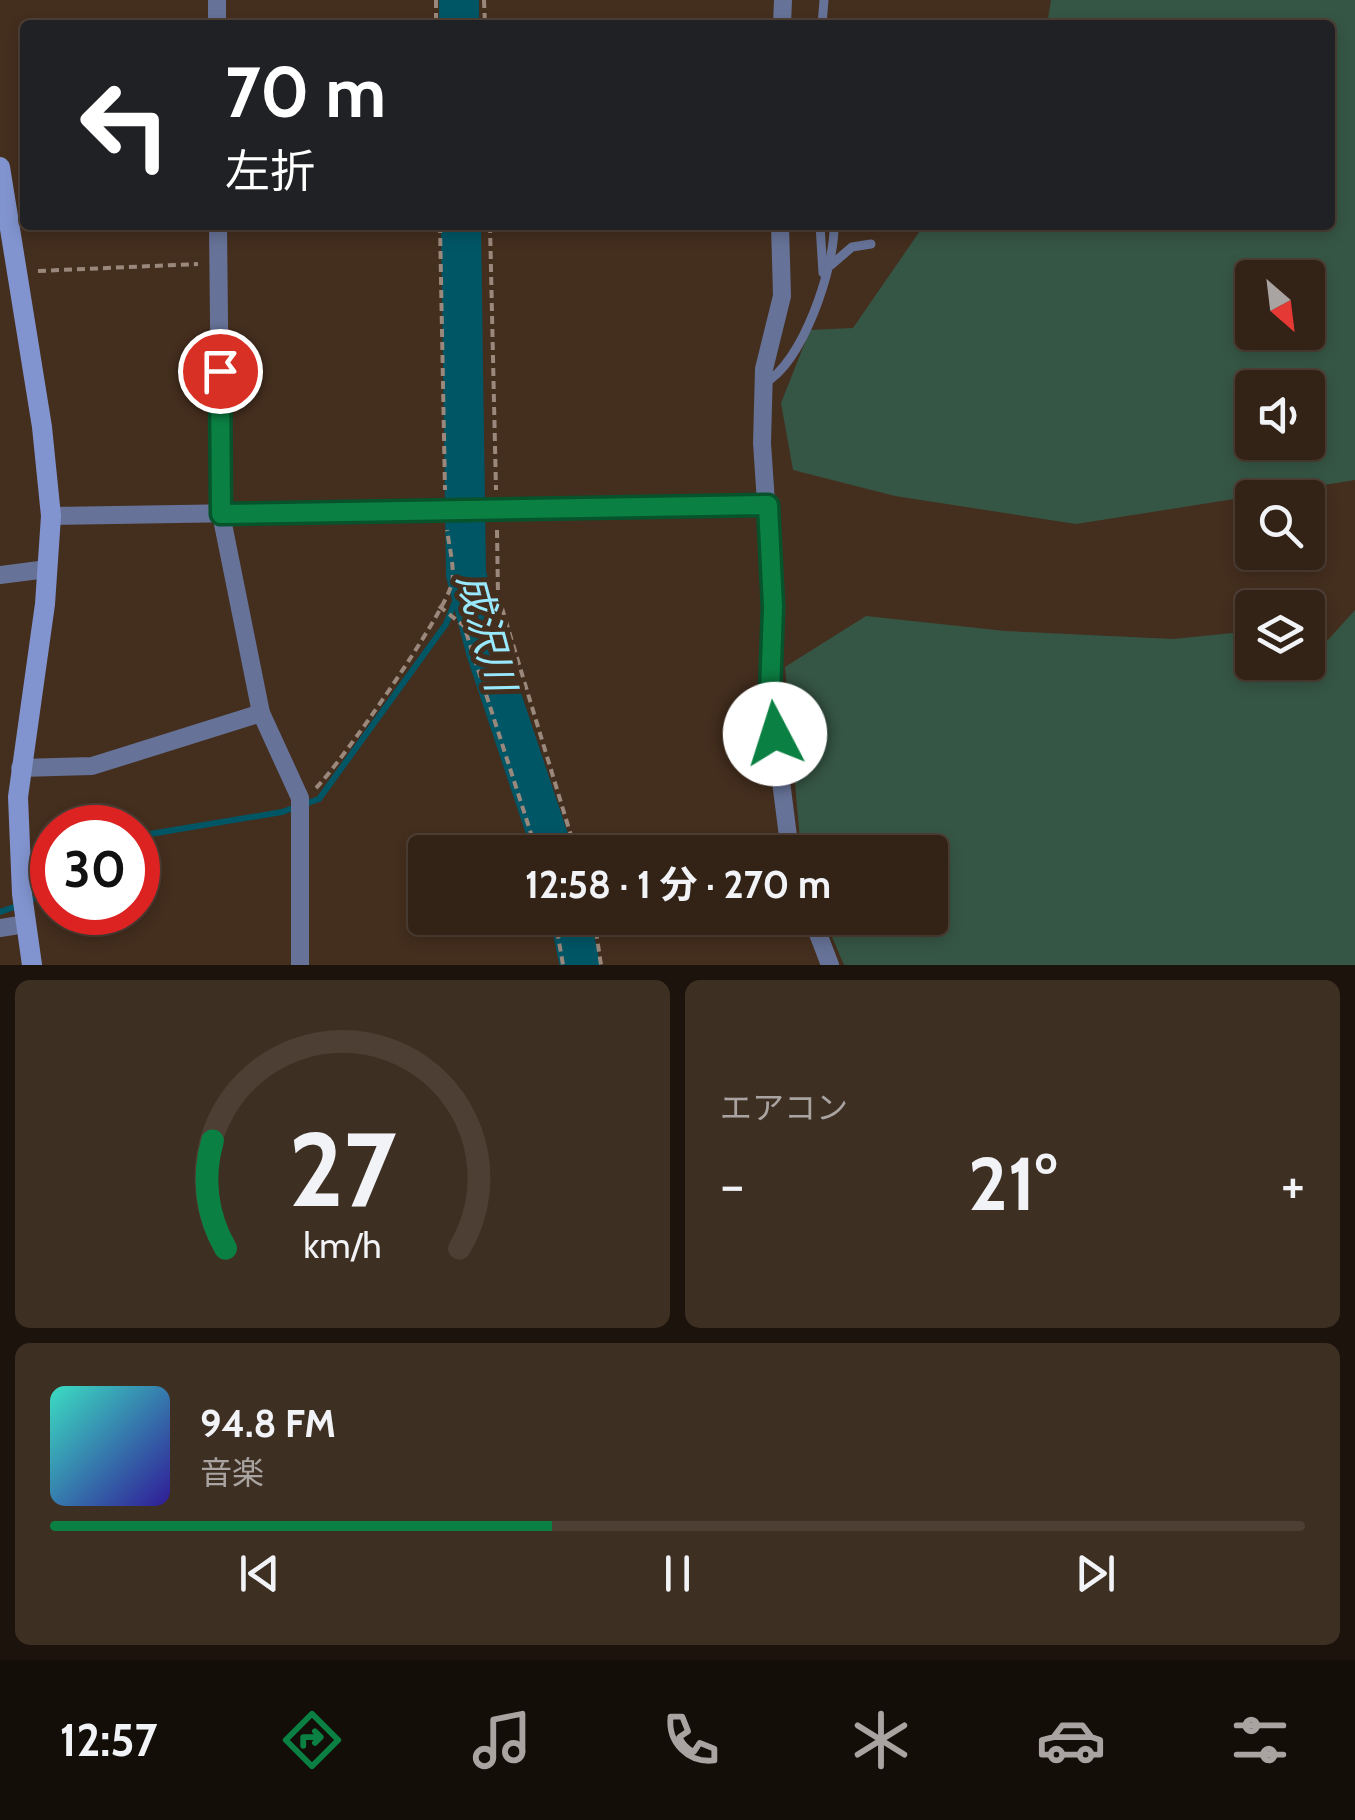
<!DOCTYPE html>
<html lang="ja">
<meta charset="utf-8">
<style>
:root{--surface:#332216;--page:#3e2f23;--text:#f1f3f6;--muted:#a9a4a1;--line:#4e3f35;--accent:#0b8043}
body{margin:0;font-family:Cabin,"Noto Sans JP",sans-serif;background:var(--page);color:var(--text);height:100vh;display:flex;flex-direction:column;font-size:38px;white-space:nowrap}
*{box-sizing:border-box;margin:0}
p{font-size:32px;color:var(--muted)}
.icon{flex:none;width:55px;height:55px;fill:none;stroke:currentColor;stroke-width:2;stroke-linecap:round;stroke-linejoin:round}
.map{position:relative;height:965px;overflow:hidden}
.side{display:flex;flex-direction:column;gap:15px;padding:15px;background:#1c130c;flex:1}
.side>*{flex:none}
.guide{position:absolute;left:20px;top:20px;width:1315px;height:210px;border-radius:10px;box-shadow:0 5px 15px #0003,0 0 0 2px var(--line);background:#202124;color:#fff;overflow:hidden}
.needle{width:65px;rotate:152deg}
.tools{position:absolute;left:1235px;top:260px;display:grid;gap:20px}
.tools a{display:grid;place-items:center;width:90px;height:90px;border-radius:10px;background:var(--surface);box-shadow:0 5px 15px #0003,0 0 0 2px var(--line);font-size:50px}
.speed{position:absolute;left:30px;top:805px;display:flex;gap:20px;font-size:50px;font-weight:700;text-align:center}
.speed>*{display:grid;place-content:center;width:130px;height:130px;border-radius:50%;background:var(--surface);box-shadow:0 5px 15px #0003,0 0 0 2px var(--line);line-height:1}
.speed .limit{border:15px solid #d22;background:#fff;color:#111}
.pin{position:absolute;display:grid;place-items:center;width:85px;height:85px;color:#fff;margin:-42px;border:5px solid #fff;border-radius:50%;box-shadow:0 2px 10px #0007}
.me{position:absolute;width:110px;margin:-55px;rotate:355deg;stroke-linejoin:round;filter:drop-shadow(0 0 8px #0008)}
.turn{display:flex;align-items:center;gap:35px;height:210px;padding:0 40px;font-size:45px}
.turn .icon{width:130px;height:130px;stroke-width:2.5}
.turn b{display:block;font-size:70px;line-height:85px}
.big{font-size:75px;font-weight:700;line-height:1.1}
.side .card{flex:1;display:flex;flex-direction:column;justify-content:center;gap:15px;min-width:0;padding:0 35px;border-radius:15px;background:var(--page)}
.side .dial{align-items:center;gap:0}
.dial svg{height:260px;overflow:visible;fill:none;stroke:var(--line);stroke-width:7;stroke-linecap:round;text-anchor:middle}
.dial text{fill:var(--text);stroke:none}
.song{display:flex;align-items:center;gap:30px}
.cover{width:120px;height:120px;border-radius:15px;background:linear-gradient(135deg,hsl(170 70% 55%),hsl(250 70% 35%))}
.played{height:10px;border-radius:5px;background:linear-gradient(90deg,var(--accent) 40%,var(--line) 40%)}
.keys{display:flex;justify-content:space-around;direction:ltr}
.heat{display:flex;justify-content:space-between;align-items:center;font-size:55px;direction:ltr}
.side .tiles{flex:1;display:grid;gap:15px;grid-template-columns:1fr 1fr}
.card:last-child{grid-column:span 2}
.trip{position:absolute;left:408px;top:835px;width:540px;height:100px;border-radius:10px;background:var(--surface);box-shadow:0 5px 15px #0003,0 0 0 2px var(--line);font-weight:700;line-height:100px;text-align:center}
.tab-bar{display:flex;height:160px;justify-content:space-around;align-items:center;background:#140e09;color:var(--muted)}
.tab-bar .icon{width:70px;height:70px}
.tab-bar .active{color:var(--accent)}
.tab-bar b{font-size:45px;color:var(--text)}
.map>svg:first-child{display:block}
</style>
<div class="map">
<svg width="1355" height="965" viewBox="0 0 1355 965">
<rect width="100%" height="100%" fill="#442e1e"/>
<g fill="#365645" fill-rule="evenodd">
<path d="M1051 0H1355V480L1076 524 895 496 793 470 781 403 810 330 853 328 924 225H1330V25H994L997 18 1048 19ZM1252 278H1308V332H1252ZM1252 388H1308V442H1252Z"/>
<path d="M1355 610V965H844L824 918H930V852H801L785 667 866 616 1005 631 1173 639 1252 631V662H1308Z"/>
</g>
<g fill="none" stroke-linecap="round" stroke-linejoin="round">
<g stroke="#015666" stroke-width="6">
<path d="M138 836 282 812 319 799 446 624 466 574"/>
<path d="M29 901 52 888"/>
<path d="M0 912 17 906"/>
</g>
<g stroke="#015666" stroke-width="40">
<path d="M459 0V25"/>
<path d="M461 225 466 574 486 651 553 852"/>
<path d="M570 918 580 965"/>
</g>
<g stroke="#9b887c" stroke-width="4" stroke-dasharray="8 5" stroke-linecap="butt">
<path d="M436 0V25"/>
<path d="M484 0 485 25"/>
<path d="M440 225 445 490"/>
<path d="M490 225 496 490"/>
<path d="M38 271 198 264"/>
<path d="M497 530 498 595 576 852"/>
<path d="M439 606 464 626 537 852"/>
<path d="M316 788C341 763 445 614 452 583 455 568 449 546 447 530"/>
<path d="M555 918 563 965"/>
<path d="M594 918 601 965"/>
</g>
<g stroke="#667297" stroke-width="9">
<path d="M822 25 824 0"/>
<path d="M820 225 823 273"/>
<path d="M831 265 852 247 871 244"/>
<path d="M764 383C802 365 835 267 834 225"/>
</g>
<g stroke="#667297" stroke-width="18">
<path d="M217 0V25"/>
<path d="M782 25 783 0"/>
<path d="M218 225 221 514 261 713 300 798V965"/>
<path d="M780 225 782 296 764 369 762 443 773 607 770 695 790 852"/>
<path d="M51 516 768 505"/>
<path d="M0 575 47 569"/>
<path d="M20 768 92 766 261 713"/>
<path d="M812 918 830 965"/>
<path d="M0 928 25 924"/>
</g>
<path stroke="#8294cf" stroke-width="20" d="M0 167 42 427 51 516 45 604 18 797 22 894 32 965"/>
</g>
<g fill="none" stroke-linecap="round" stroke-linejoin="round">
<g stroke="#07532c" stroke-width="25">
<path id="route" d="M220 371 221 514 768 505 773 607 770 695 775 734"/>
</g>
<use href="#route" stroke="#0b8043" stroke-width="18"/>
</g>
<g text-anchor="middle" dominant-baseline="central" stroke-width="10" stroke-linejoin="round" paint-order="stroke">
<g font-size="40" font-style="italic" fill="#99e9fe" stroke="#442e1e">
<text transform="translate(487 632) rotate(75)">成沢川</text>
</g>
</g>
</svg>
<div class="tools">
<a><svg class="needle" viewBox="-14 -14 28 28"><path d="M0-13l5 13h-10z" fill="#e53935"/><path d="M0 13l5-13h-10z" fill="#a9a4a1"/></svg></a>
<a><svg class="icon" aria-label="sound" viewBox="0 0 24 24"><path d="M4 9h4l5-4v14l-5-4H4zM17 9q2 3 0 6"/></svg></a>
<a><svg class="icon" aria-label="search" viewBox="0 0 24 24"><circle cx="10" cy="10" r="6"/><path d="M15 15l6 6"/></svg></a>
<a><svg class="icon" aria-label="layers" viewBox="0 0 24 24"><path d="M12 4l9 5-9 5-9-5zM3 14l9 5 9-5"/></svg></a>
</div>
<div class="speed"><div class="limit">30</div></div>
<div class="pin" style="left:220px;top:371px;background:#d93025"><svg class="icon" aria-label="arrive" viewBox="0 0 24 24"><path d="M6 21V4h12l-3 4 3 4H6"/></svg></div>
<svg class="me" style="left:775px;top:734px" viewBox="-20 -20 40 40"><circle r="19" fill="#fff"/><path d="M0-13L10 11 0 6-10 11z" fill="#0b8043"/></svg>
<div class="trip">12:58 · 1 分 · 270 m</div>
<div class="guide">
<div class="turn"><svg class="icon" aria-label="left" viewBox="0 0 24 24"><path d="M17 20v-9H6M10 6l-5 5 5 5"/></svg><div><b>70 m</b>左折</div></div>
</div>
</div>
<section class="side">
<div class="tiles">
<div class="card dial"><svg viewBox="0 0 100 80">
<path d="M14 69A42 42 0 1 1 86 69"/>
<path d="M14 69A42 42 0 0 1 10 36" stroke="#0b8043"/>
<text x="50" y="56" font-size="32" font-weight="700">27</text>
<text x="50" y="72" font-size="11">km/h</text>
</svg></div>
<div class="card"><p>エアコン</p>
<div class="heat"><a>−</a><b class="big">21°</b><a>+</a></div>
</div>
<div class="card">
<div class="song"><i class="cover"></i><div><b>94.8 FM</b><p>音楽</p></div></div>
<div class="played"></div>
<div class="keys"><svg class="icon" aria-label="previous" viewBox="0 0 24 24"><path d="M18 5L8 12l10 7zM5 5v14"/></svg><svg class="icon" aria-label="pause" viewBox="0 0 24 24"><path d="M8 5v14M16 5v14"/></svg><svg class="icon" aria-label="next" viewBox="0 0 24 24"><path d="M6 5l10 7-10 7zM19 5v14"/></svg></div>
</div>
</div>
</section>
<nav class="tab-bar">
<b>12:57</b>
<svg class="icon active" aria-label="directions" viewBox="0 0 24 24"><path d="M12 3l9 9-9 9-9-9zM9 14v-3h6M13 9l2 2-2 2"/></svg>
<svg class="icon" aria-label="music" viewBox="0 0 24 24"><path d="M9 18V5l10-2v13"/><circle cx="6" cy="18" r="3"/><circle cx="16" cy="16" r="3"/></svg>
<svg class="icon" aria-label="phone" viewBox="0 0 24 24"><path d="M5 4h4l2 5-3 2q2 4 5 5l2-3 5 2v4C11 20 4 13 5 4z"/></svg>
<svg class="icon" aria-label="climate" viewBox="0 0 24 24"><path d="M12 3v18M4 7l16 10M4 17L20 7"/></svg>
<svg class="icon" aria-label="car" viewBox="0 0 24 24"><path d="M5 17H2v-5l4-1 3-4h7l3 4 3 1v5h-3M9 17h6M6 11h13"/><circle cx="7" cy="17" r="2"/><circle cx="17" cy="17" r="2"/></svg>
<svg class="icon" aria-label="filters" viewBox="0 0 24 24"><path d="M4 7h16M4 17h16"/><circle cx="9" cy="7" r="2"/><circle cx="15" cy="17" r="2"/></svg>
</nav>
